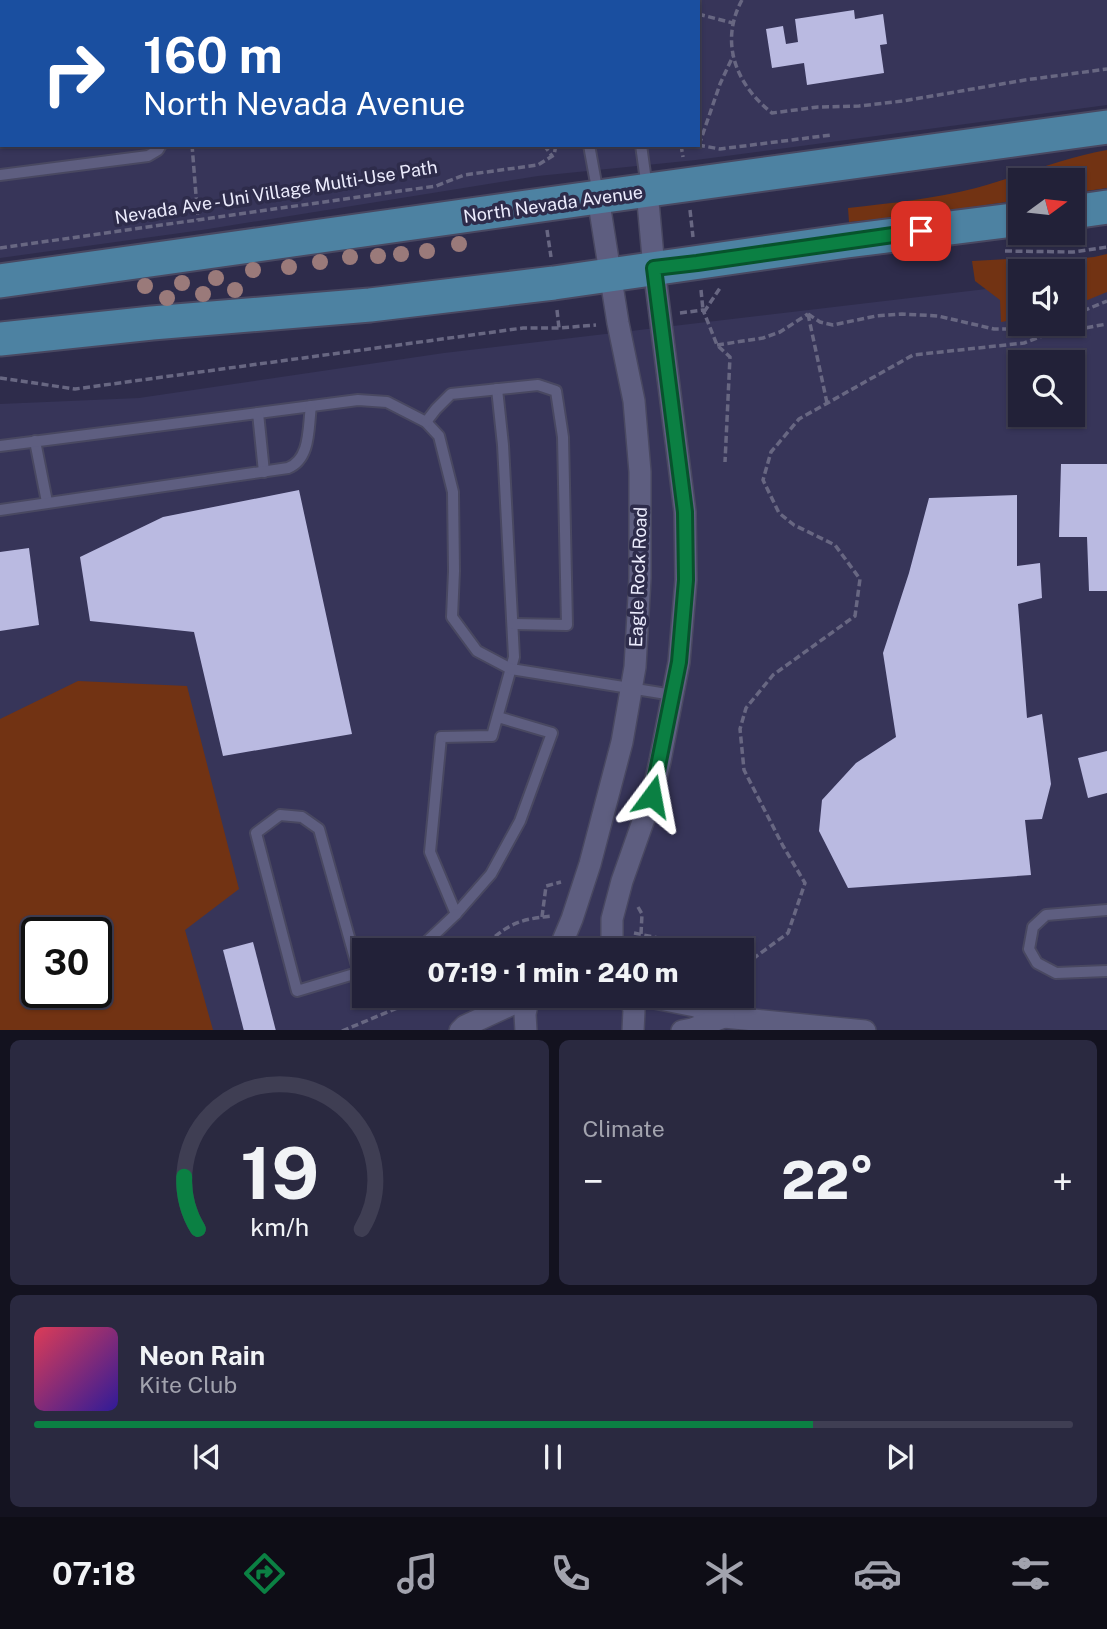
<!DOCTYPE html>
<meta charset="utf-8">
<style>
:root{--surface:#222138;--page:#2a2940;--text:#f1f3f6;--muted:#a2a3ae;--line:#3f3e53;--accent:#0b8043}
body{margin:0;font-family:"Public Sans",sans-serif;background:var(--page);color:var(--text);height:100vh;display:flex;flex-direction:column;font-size:26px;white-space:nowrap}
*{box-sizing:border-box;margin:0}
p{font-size:23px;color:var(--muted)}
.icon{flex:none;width:38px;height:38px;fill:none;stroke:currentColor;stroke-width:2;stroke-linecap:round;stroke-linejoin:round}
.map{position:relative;height:1030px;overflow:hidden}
.details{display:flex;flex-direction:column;gap:10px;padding:10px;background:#13121f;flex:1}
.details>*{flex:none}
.hud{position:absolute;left:0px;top:0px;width:700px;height:147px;box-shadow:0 2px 5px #0004,0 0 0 2px var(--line);background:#1a4fa0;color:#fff;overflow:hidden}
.needle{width:46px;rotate:75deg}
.controls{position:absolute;left:1008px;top:168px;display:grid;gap:14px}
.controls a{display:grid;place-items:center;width:77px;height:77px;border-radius:0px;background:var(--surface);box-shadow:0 2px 5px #0004,0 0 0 2px var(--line);font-size:35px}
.speed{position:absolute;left:21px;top:917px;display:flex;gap:14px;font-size:35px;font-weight:700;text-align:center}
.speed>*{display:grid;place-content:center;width:91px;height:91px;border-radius:50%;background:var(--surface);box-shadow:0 2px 5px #0004,0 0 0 2px var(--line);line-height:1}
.speed .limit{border:4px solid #111;border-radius:10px;background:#fff;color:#111}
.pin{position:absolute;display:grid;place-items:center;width:60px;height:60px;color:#fff;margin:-30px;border-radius:14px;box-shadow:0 4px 10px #0006}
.me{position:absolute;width:77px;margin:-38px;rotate:13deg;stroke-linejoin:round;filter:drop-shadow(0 0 5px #0008)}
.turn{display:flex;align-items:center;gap:24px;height:147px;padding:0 28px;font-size:32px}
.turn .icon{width:91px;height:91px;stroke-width:2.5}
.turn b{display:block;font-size:49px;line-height:60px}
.big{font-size:52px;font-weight:800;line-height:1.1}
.details .tile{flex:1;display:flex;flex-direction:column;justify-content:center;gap:10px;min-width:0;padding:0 24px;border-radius:10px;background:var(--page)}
.details .dial{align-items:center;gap:0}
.dial svg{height:182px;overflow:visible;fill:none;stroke:var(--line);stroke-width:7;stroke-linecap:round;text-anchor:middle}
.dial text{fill:var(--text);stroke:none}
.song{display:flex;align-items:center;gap:21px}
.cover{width:84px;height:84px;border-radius:10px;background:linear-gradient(135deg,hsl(350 70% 55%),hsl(250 70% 35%))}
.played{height:7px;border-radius:4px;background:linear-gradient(90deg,var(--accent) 75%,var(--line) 75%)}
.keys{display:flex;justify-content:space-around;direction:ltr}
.heat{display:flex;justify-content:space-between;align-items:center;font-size:38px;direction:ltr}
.details .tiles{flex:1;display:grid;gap:10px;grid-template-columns:1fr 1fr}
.tile:last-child{grid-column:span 2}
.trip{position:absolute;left:352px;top:938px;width:402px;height:70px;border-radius:0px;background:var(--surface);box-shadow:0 2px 5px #0004,0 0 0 2px var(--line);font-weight:800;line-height:70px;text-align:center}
.dock{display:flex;height:112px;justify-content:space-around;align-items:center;background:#0e0d16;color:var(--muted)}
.dock .icon{width:49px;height:49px}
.dock .active{color:var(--accent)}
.dock b{font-size:32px;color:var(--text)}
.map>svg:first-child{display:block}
</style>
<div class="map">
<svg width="1107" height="1031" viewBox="0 0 1107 1031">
<rect width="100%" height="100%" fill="#2e2c4b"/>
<g fill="#373559" fill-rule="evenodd">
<path d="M0 0H1107V105L696 160 538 176 202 230 0 258ZM2 2H698V145H2Z"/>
<path d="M1107 274V1030H0V404L139 398 444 353 1020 285V324H1073V278ZM1020 362H1073V415H1020ZM37 933H96V992H37ZM364 950H742V996H364Z"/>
</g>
<g fill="#723313" fill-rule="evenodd">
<path d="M1107 150V188L1073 193V180H1020V200L925 214 849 222 848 208C891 203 934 199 976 188 1020 176 1062 158 1107 150Z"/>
<path d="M1107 254V292L1073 306V271H1020V319L1001 322 1000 300 975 281 972 261 1027 258 1056 261 1094 257Z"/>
<path d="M78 681 187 686 239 889 185 930 213 1030H0V719ZM37 933H96V992H37Z"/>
</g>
<g fill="#babae1">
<path d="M854 10 855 19 883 14 887 44 880 45 884 73 807 85 804 63 772 68 766 29 783 26 786 44 798 42 795 19Z"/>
<path d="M1061 464H1107V591H1089L1087 537H1059Z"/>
<path d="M299 490 352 734 223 756 194 632 90 621 80 557 163 517Z"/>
<path d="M1017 495V566L1040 563 1042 598 1018 604 1027 718 1042 714 1051 784 1042 819 1025 820 1031 875 848 888 819 831 822 800 856 763 896 737 883 653 909 573 929 498Z"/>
<path d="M29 548 39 625 0 631V552Z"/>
<path d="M1107 751V793L1088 798 1078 758Z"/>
<path d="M253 942 276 1031H244L223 950Z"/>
</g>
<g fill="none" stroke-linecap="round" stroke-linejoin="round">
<g stroke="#494861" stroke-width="14">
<g id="lane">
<path d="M151 0V2"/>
<path d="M291 0 292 2"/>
<path d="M571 0V2"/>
<path d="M621 0V2"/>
<path d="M0 31H2"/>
<path d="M589 145 598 194"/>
<path d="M641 145 647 188"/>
<path d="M0 175 148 156 158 150 161 145"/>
<path d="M497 389 503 445 514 657 492 736 441 737 430 852 456 914 491 874 520 821 552 733 498 717"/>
<path d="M258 413 358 400 387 402 426 422 439 436 453 492 454 571 452 617 477 651 511 669 673 695"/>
<path d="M426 422 436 409 451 394 538 385 556 391 563 437 567 625 513 624"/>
<path d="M35 441 47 502"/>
<path d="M0 446 258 413 264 472"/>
<path d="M0 510 288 468C311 459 308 427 311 406"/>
<path d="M1107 910 1046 915 1033 927 1029 949 1037 963 1056 973 1107 971"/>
<path d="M418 950 456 914"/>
<path d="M359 973 319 829 302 817 280 815 256 833 297 991 364 971"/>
</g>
</g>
<g stroke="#494861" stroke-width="24">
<g id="street">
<path d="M559 950 572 919 590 864 622 742 635 667 640 578V472L634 401 618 323 598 197"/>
<path d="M612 950V919L622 881 652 796 660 761 679 662 686 580 685 512 654 268 647 191"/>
<path d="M630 996 634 1010 633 1031"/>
<path d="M645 996 695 1006 724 1017 865 1031"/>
<path d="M460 1031 465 1026 528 997"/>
<path d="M526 1031 525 1014 529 996"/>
<path d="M682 1031 692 1029 724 1017"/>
</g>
</g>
<g stroke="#494861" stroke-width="37">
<g id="primary">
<path d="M1073 212 1107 207"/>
<path d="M0 281 598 197 1107 127"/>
<path d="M0 339 152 323 370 305 554 283 847 241 1020 219"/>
</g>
</g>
<g stroke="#686782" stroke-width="3.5" stroke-dasharray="7 3.5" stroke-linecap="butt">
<path d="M121 0V2"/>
<path d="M742 0C719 42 736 85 772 113L818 107 859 106 903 101 1025 80 1107 69"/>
<path d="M550 2V0"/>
<path d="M698 14 733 23"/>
<path d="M192 145 198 220"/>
<path d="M544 145 552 156"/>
<path d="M681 145 683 157"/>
<path d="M698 145 720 149 831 135"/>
<path d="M699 145 720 84 733 56"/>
<path d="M690 210 693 237"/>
<path d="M547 230 551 257"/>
<path d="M0 248 436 186 464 175 538 165 554 155 556 145"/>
<path d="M1005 251 1073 252 1107 247"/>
<path d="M701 290 703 310"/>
<path d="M557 310 559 328"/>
<path d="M704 312 720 288"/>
<path d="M680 313 703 310 717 345 730 357 725 462"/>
<path d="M808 314 820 322 833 325 876 316 902 314 938 316 994 329H1012L1043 324"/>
<path d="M808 314 827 403"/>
<path d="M1073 315 1107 301"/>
<path d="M1045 335 1107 324"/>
<path d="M717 345 763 338 780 332 808 314"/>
<path d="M0 378 75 389 523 328H559L596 325"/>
<path d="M638 907 642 914 641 934"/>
<path d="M542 917 546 886 561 882"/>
<path d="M634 933 717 950"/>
<path d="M479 950C507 926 513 920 551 916"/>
<path d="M742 955 754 958 788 933 805 883 783 846 744 770 740 729 746 708 773 675 855 616 860 579 835 545 794 525 779 513 763 480 771 452 799 419 913 355 1024 343 1045 335 1043 324"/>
<path d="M342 1031 419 999 422 996"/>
</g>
<use href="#lane" stroke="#5e5e80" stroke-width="10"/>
<use href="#street" stroke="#5e5e80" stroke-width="21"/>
<use href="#primary" stroke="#4d82a2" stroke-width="33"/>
</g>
<g fill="#9a7a7a">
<circle cx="459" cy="244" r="8"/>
<circle cx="427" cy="251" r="8"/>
<circle cx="401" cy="254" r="8"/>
<circle cx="378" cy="256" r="8"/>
<circle cx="350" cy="257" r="8"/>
<circle cx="320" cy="262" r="8"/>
<circle cx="289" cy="267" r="8"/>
<circle cx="253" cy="270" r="8"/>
<circle cx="216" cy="278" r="8"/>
<circle cx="182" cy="283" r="8"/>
<circle cx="145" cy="286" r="8"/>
<circle cx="235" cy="290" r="8"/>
<circle cx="203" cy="294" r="8"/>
<circle cx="167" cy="298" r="8"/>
</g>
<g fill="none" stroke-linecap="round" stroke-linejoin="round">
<g stroke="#07532c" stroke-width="18">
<path id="route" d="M652 796 679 662 686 580 685 512 654 268 697 263 921 231"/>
</g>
<use href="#route" stroke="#0b8043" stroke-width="12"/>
</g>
<g text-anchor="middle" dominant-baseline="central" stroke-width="7" stroke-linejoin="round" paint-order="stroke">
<g font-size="18" fill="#ececfd" stroke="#2e2c4b">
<text transform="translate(276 192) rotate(-9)">Nevada Ave - Uni Village Multi-Use Path</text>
<text transform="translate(553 204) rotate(-8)">North Nevada Avenue</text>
<text transform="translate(638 577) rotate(-88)">Eagle Rock Road</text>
</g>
</g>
</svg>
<div class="controls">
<a><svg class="needle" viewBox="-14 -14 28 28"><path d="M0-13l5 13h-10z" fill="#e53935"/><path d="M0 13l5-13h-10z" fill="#a2a3ae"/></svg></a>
<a><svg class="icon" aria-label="sound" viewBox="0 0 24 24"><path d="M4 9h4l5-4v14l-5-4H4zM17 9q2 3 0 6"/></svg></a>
<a><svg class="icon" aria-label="search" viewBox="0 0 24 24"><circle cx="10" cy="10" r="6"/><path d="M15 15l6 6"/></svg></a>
</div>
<div class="speed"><div class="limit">30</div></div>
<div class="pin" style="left:921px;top:231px;background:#d93025"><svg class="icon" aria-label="arrive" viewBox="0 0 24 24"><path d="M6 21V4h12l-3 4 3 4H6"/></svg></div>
<svg class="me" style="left:652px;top:796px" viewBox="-20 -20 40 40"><path d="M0-17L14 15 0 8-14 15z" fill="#0b8043" stroke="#fff" stroke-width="4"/></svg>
<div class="trip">07:19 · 1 min · 240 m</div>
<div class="hud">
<div class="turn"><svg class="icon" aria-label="right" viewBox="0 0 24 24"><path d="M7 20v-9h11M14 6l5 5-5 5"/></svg><div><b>160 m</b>North Nevada Avenue</div></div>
</div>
</div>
<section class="details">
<div class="tiles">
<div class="tile dial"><svg viewBox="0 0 100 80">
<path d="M14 69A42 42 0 1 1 86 69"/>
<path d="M14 69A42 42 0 0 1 8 46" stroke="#0b8043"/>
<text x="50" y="56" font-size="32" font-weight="700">19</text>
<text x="50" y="72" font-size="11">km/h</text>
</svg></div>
<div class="tile"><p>Climate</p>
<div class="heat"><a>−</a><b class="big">22°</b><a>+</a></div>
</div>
<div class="tile">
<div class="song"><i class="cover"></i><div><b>Neon Rain</b><p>Kite Club</p></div></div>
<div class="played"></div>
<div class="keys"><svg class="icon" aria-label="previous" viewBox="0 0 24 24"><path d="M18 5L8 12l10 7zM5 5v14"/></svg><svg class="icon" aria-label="pause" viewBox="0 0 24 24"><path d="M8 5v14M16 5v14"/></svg><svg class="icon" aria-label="next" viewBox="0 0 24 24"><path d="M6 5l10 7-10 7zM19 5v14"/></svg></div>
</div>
</div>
</section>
<nav class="dock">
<b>07:18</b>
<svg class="icon active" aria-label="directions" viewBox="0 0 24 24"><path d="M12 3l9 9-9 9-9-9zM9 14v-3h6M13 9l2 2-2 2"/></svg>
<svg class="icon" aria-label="music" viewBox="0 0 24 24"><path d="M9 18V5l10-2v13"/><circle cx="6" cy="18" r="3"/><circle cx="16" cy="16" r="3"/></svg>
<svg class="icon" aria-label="phone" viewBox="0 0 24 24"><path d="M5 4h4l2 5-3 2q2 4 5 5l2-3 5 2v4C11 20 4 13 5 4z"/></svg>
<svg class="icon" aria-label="climate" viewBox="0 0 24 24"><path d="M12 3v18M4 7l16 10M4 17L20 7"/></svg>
<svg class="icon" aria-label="car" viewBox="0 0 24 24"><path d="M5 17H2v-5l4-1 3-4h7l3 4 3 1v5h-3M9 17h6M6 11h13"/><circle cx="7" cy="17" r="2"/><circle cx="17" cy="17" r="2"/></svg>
<svg class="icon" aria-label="filters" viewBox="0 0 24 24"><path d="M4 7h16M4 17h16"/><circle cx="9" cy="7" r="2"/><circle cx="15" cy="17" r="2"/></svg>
</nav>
